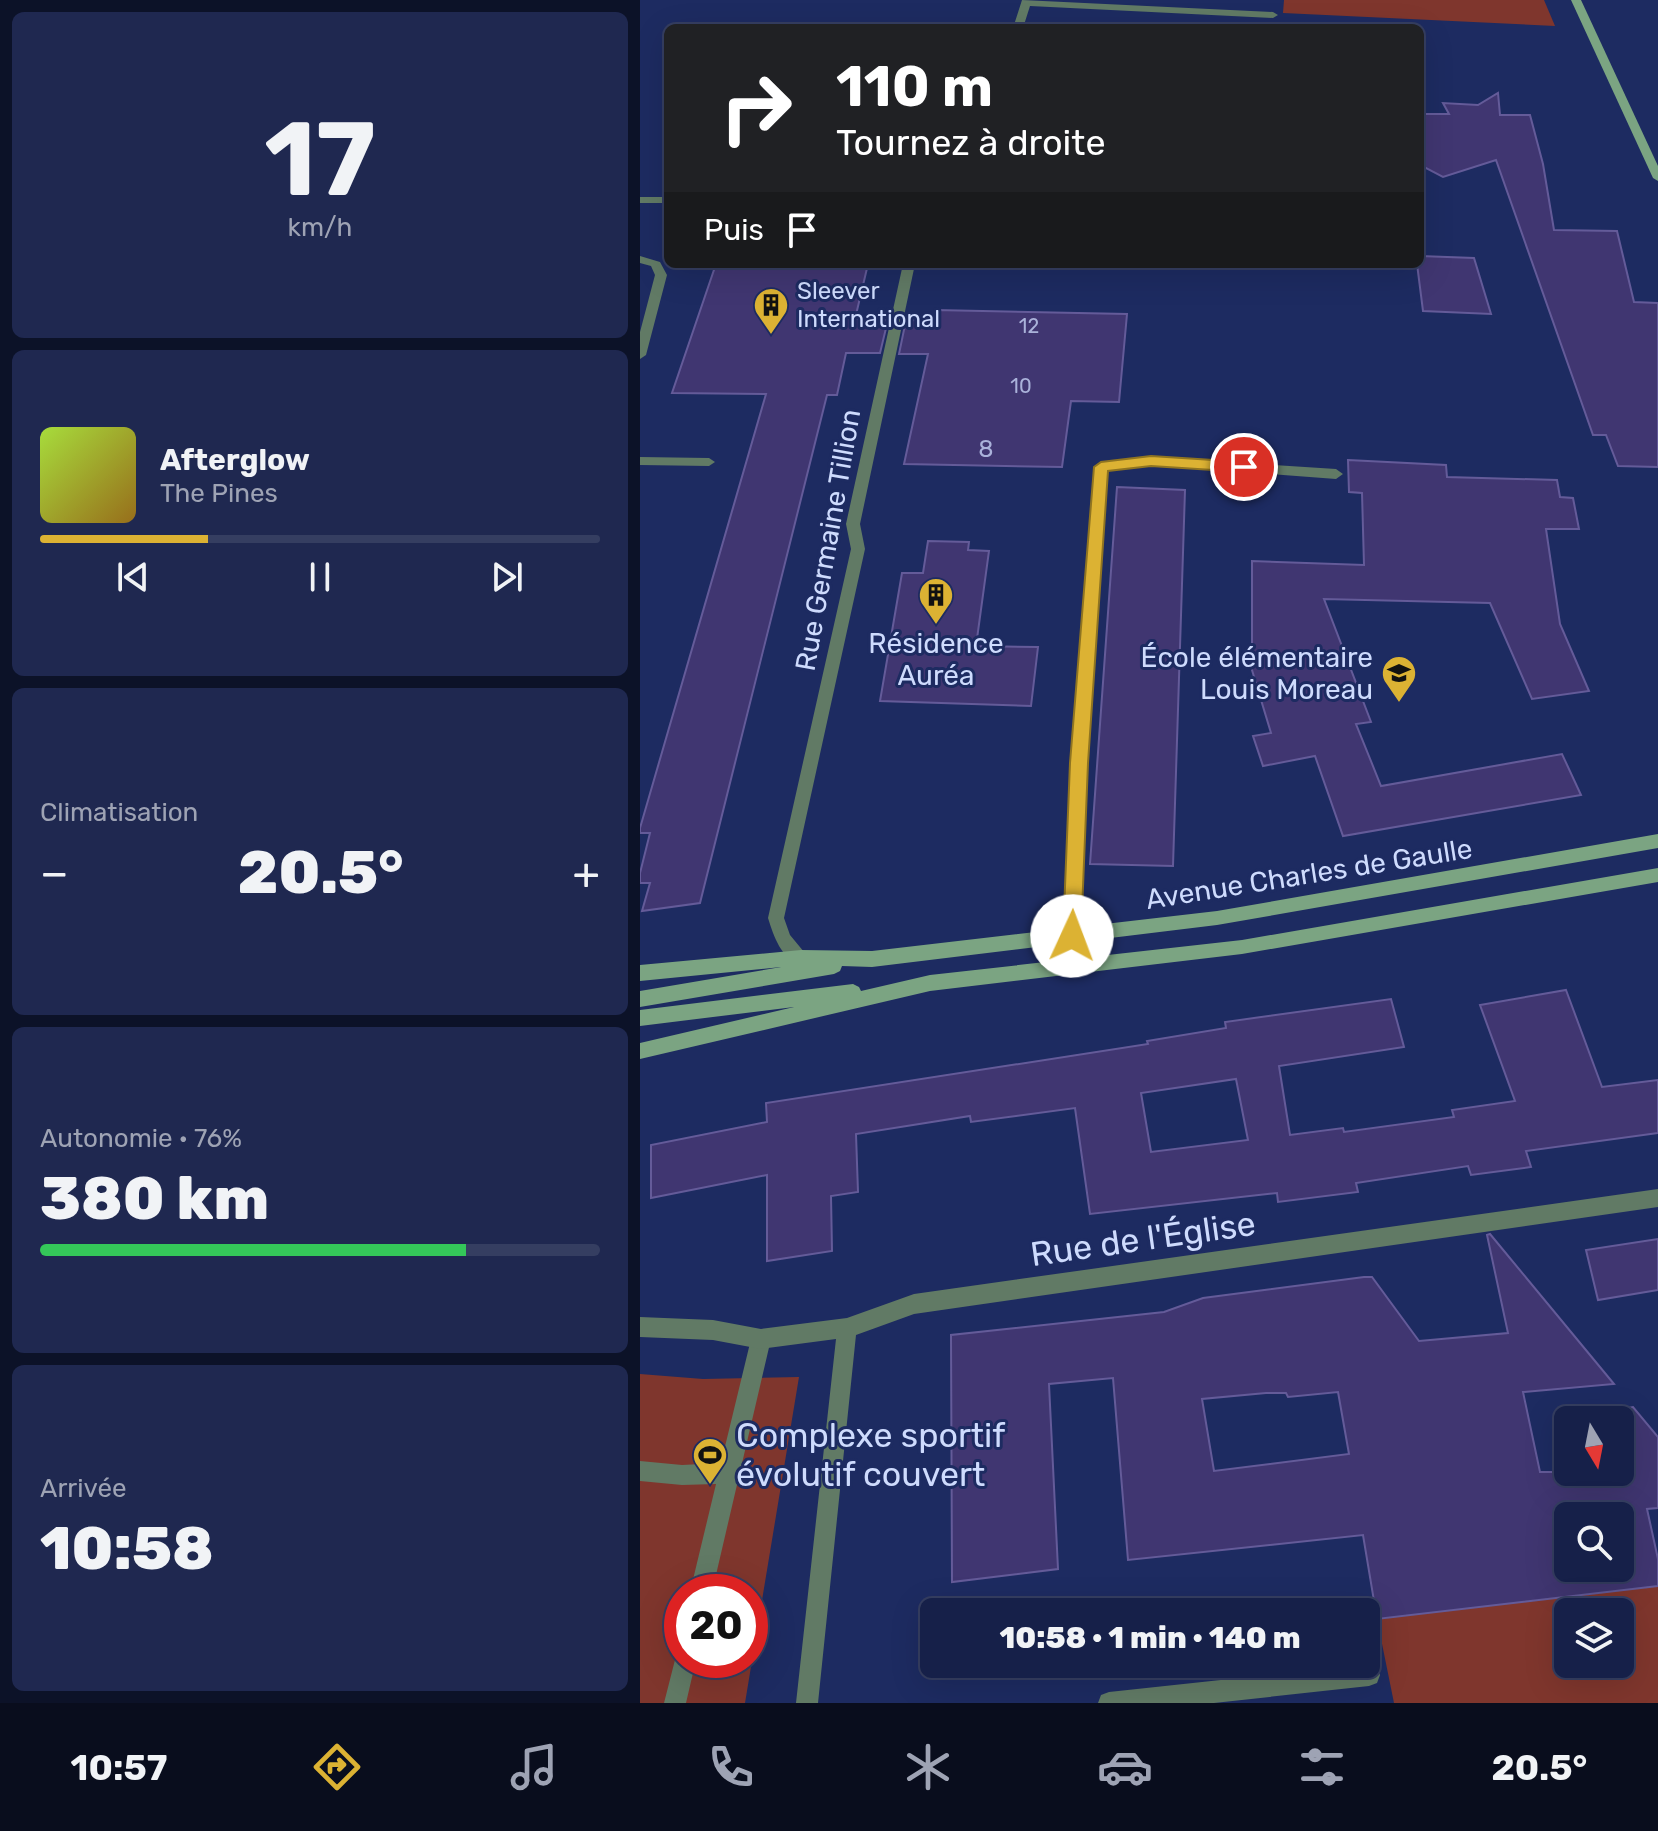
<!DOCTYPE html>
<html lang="fr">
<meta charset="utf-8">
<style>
:root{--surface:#162049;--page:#1f2850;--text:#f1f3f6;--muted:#9ea3b4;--line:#353e61;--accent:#dcb233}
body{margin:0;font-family:Rubik,sans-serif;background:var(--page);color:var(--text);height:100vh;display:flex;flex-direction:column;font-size:30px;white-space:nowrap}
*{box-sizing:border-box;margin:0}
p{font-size:26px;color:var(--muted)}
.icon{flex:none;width:44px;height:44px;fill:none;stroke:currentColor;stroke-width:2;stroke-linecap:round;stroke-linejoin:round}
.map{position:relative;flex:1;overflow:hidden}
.side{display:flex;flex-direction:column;gap:12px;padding:12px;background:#0c1228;width:640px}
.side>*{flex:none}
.hud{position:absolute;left:24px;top:24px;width:760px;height:244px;border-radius:12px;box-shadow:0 8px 32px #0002,0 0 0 2px var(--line);background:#202124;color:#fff;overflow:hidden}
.needle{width:52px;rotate:170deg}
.controls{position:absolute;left:914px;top:1406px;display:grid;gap:16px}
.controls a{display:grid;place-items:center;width:80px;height:80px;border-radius:12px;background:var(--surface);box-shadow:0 8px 32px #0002,0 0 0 2px var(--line);font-size:40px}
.speed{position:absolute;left:24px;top:1574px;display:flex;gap:16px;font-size:40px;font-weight:700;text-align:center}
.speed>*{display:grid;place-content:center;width:104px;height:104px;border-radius:50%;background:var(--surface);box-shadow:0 8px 32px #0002,0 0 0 2px var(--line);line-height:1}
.speed .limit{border:12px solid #d22;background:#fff;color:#111}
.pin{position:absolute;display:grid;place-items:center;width:68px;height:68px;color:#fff;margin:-34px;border:4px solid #fff;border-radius:50%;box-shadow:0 2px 8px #0007}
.me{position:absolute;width:88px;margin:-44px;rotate:2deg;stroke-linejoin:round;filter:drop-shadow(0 0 6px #0008)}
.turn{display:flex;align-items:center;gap:28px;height:168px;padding:0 40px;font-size:36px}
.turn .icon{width:104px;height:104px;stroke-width:2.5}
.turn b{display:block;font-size:56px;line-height:68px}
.then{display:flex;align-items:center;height:76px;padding:0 40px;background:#0003;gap:16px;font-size:30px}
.big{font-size:60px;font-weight:800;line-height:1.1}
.side .card{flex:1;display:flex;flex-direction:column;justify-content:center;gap:12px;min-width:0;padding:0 28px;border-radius:12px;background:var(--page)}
.side .dial{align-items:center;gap:0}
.dial b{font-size:104px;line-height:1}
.song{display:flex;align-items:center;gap:24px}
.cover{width:96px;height:96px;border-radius:12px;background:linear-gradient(135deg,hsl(80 70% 55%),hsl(40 70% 35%))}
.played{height:8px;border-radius:4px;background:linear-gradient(90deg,var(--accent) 30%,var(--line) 30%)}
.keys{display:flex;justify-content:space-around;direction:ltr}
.heat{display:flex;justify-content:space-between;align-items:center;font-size:44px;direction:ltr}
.charge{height:12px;border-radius:6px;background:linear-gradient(90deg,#34c759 76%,var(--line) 0)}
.trip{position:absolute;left:280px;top:1598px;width:460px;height:80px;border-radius:12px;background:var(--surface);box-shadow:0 8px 32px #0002,0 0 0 2px var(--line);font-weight:800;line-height:80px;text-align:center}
.dock{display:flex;height:128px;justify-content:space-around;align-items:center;background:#090d1d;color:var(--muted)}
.dock .icon{width:56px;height:56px}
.dock .on{color:var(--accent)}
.dock b{font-size:36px;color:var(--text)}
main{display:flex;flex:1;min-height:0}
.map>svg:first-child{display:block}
</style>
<main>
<section class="side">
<div class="card dial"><b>17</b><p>km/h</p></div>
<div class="card">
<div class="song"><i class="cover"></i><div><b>Afterglow</b><p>The Pines</p></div></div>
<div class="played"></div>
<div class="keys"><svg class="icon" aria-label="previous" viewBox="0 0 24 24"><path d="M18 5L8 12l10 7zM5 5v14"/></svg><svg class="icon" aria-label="pause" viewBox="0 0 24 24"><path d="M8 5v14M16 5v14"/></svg><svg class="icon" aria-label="next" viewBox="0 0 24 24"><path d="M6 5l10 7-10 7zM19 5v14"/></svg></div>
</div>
<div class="card"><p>Climatisation</p>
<div class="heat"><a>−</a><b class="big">20.5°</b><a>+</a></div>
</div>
<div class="card"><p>Autonomie · 76%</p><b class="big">380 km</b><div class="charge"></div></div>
<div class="card"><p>Arrivée</p><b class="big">10:58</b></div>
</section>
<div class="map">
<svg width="1018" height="1703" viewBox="0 0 1018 1703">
<rect width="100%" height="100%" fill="#1d2b61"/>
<g fill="#7f362d" fill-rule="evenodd">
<path d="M644 0H904L915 26 643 13Z"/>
<path d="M0 1374 63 1379 159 1377 105 1703H0ZM42 1592H110V1660H42Z"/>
<path d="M1018 1586V1703H754L737 1619ZM928 1612H980V1664H928Z"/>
</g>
<g fill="#403671" stroke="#645b99" stroke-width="2" fill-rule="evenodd">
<path d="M858 93 860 115H890L903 164 914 230 977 231 994 302 1018 303V467L978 466 966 435H953L856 160 803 177 780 165V114H809L803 103 838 105Z"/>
<path d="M780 256 834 258 851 314 783 311 777 264H780Z"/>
<path d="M76 264H228L215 319 248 320 240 353H206L197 395H187L60 903 2 911 10 883H0V873L10 833H0V828L126 394 32 393Z"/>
<path d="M295 310 487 314 479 402 431 401 422 467 264 464 288 354H259L266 320 294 321Z"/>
<path d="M708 460 806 465 807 477 917 480 920 497 933 498 939 529H906L920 624 949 691 892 699 850 603 684 599 731 722 716 724 741 786 922 754 941 795 703 836 675 756 623 766 613 736 631 733 612 670V561L724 565 722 493 709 492Z"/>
<path d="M477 487 545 490 533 866 450 864Z"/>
<path d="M288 541 329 542 328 550 349 551 336 646 398 647 391 706 240 701 262 573H283Z"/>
<path d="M926 990 962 1087 1018 1080V1133L886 1151 891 1167 831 1175 828 1166 716 1183 718 1192 638 1202 637 1193 450 1214 435 1108 331 1122 330 1116 216 1134 218 1192 191 1196 192 1251 127 1261V1175L11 1198V1145L127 1122 126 1103 508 1044 507 1041 586 1028 585 1022 751 999 764 1047 639 1066 650 1135 703 1128 704 1132 814 1117 812 1110 875 1101 840 1005ZM596 1079 608 1140 511 1152 501 1093Z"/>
<path d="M850 1234 974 1384 883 1392 900 1472H980V1420H962L961 1412 993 1407 1018 1437V1508L1007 1509 1018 1559V1586L737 1619 723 1535 488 1560 473 1378 409 1384 418 1569 312 1582 311 1335 524 1312 563 1298 724 1277H732L779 1341 868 1333 847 1235ZM698 1392 709 1454 574 1471 562 1399 626 1393H646L648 1397ZM928 1516H980V1568H928Z"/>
<path d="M1018 1239V1290L958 1300 946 1250Z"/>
</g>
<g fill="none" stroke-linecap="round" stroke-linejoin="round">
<g fill="#617a65" fill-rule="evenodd">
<path d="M0 256 20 262 27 275 6 355 0 359V332L15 275 11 266 0 263Z"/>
<path d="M0 457 69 458 75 462 69 466 0 465Z"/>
<path d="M511 457 696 469 703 474 696 479 511 465 467 471 447 763 440 936 438 941 432 943 426 941 424 936 431 763 455 467 461 463Z"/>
<path d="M121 1329 128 1332 131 1339 72 1592H50L76 1484 42 1485 0 1481V1461L42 1465 81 1463 111 1339 114 1332Z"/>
<path d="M42 1650V1660H56L46 1703H24L37 1652Z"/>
<path d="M729 1664 737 1667 740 1675 737 1683 729 1686 574 1703H458L461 1695 469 1692Z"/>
</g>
<g fill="#617a65" fill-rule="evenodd">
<path d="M382 0 633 12 638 15 633 18 390 6 383 28H373Z"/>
<rect x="0" y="197" width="28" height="6"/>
<path d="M263 264H275L220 524 225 549 144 918 150 935 169 958 167 963 161 966C141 958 134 937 128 918L211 549 206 524Z"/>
<path d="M1018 1189V1207L274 1314 216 1335 178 1703H156L196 1339 121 1349 73 1340 0 1337V1317L73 1320 121 1329 207 1318 274 1294Z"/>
</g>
<g fill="#7ba482" fill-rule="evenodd">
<path d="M931 0H941L1018 166V181L1013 178Z"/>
<path d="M1018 834V848L577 925 232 967 202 966 200 971 194 974 0 1007V991L141 967 0 981V965L161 950 232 951 577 911Z"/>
<path d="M1018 868V882L602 954 290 991 0 1059V1043L154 1007 0 1026V1010L213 984 219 987 221 991 290 975 602 940Z"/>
</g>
</g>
<path fill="#dcb233" stroke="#8f7421" stroke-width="2" d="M511 456 604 462 611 467 604 472 511 466 468 471 448 763 441 936 432 945 423 936 430 763 454 467 461 462Z"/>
<defs>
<g id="building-pin" transform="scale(1.8)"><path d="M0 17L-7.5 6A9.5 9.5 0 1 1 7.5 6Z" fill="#dcb233" stroke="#1d2b61"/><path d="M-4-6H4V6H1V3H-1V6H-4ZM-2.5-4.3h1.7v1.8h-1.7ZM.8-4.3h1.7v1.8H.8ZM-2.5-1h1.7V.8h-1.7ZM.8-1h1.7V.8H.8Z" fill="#111"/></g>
<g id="school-pin" transform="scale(1.8)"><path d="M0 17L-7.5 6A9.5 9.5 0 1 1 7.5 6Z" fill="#dcb233" stroke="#1d2b61"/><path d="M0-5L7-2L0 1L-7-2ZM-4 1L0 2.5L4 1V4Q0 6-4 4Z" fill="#111"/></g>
<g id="stadium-pin" transform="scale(1.8)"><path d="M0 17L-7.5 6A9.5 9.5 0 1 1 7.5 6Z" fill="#dcb233" stroke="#1d2b61"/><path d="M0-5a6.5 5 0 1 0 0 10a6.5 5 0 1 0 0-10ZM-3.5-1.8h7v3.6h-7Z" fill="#111"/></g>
</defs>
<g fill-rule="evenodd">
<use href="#building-pin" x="131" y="305"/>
<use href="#building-pin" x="296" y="595"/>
<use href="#school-pin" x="759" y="673"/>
<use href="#stadium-pin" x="70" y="1455"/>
</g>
<g text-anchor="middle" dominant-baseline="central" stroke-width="6" stroke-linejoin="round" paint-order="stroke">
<g font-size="20" fill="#aab2da">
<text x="389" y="326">12</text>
<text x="381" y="386">10</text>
</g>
<g font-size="24" fill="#cedbfd" stroke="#1d2b61" text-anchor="start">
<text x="157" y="291">Sleever<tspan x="157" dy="28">International</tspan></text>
</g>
<g font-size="24" fill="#aab2da">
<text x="346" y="449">8</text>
</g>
<g font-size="28" fill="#cedbfd" stroke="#1d2b61">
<text transform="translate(188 540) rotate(-80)">Rue Germaine Tillion</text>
<text transform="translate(669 874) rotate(-9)">Avenue Charles de Gaulle</text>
</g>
<g font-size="28" fill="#cedbfd" stroke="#1d2b61">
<text x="296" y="643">Résidence<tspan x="296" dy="32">Auréa</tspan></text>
<text x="733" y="657" text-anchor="end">École élémentaire<tspan x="733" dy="32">Louis Moreau</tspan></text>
</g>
<g font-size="34" fill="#cedbfd" stroke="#1d2b61">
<text transform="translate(503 1239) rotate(-8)">Rue de l'Église</text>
</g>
<g font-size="34" fill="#cedbfd" stroke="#1d2b61" text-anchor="start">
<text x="96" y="1435">Complexe sportif<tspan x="96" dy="39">évolutif couvert</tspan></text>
</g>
</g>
</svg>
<div class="controls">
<a><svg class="needle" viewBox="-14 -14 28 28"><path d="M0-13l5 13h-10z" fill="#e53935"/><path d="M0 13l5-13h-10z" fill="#9ea3b4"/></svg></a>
<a><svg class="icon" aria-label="search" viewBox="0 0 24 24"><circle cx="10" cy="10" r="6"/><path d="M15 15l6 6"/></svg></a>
<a><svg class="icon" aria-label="layers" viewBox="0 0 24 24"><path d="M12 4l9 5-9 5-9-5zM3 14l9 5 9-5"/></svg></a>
</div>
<div class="speed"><div class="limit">20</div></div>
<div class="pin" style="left:604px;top:467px;background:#d93025"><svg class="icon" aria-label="arrive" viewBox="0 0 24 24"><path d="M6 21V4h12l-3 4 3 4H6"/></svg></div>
<svg class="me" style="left:432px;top:936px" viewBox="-20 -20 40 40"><circle r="19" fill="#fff"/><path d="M0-13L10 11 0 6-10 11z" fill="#dcb233"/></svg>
<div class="trip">10:58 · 1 min · 140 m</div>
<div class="hud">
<div class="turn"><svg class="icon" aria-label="right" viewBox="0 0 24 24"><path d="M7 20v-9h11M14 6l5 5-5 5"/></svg><div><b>110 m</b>Tournez à droite</div></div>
<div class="then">Puis<svg class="icon" aria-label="arrive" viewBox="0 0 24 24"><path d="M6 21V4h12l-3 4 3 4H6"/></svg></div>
</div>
</div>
</main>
<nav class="dock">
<b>10:57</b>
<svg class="icon on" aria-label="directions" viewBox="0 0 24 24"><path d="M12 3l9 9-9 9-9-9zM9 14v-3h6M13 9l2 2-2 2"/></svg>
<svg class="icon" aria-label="music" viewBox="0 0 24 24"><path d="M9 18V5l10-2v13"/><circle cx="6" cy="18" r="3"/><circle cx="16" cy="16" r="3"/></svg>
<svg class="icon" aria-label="phone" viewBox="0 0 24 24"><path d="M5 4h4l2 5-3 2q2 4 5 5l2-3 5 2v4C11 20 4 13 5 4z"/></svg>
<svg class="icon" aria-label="climate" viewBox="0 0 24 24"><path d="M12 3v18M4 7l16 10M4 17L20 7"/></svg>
<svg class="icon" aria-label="car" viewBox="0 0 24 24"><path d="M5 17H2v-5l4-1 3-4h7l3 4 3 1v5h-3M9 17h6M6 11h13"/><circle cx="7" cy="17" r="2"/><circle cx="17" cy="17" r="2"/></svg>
<svg class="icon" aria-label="filters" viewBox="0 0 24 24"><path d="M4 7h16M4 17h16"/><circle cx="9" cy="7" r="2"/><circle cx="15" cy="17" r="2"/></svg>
<b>20.5°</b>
</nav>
